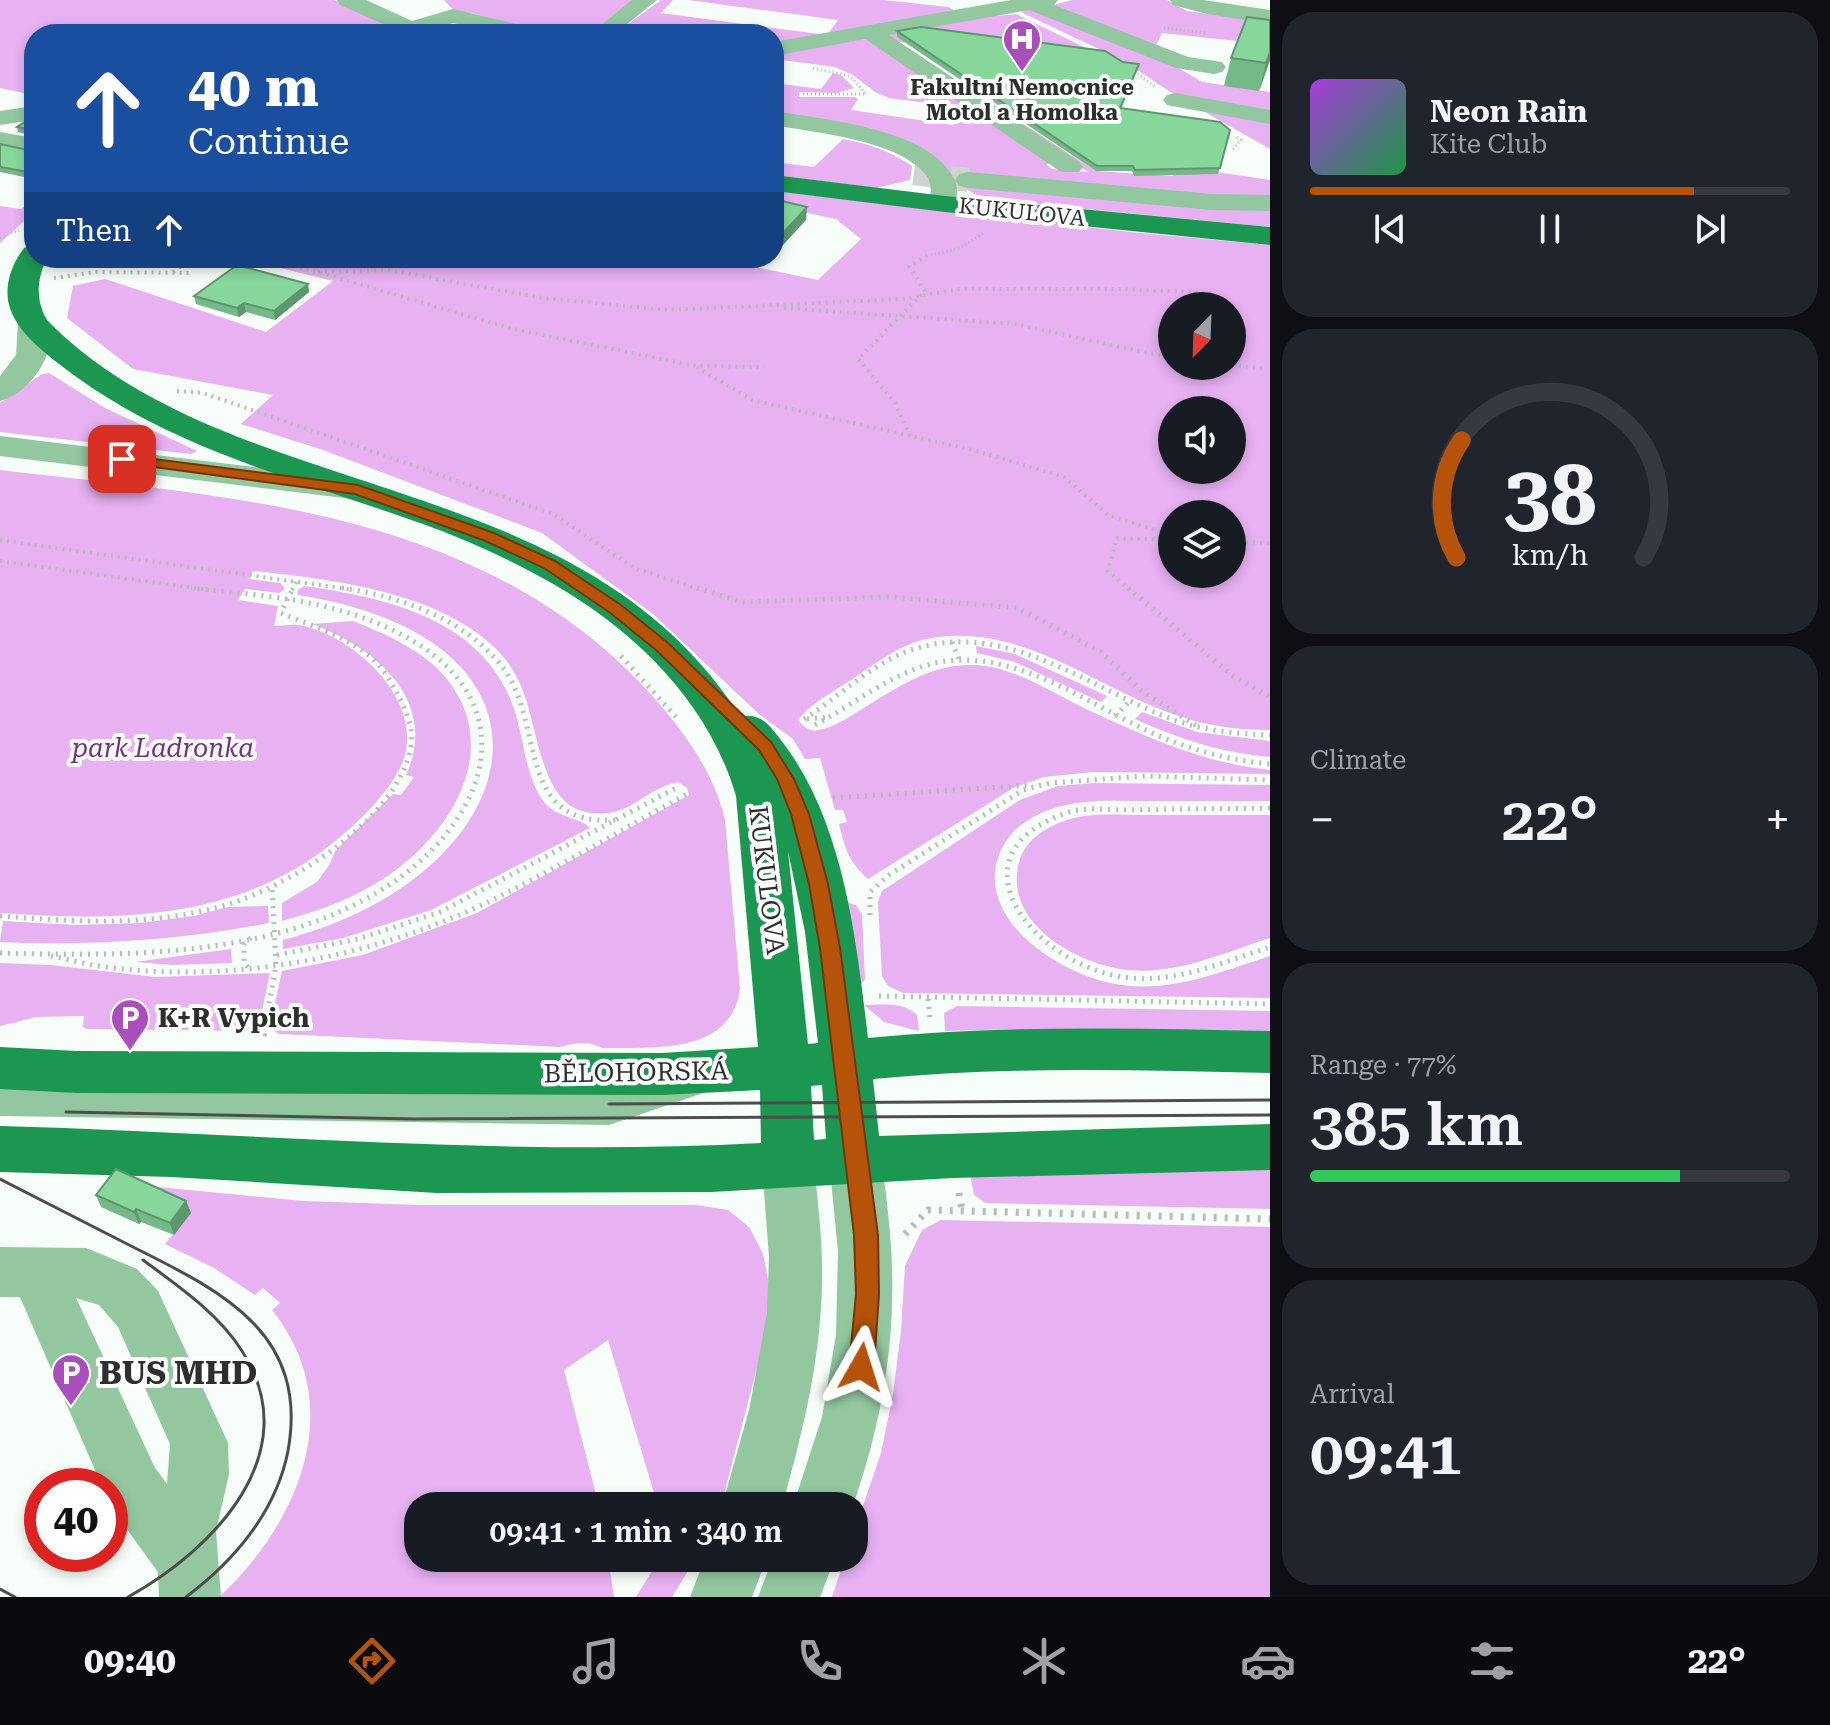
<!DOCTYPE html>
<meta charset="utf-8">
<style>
:root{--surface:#171b24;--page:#20242c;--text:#f1f3f6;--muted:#9ea1a6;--line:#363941;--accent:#b45309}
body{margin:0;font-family:"Roboto Serif",serif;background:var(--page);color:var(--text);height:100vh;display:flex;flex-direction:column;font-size:30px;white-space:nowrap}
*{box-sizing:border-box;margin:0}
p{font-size:26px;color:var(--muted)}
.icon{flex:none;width:44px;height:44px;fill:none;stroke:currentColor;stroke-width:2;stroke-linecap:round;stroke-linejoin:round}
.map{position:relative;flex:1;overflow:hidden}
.details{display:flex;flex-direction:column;gap:12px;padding:12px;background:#0d0f14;width:560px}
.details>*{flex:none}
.banner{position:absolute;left:24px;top:24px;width:760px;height:244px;border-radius:32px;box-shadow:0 4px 12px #0003;background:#1a4fa0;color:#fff;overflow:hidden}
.needle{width:52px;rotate:203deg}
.fabs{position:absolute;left:1158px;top:292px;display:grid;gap:16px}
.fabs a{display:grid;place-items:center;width:88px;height:88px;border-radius:50%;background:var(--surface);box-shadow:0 4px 12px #0003;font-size:40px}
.speed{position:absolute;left:24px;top:1468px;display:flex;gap:16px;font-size:40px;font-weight:700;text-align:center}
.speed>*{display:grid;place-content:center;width:104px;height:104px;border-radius:50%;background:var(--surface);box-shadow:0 4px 12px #0003;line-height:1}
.speed .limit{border:12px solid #d22;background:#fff;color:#111}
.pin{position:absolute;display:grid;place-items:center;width:68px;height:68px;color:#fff;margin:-34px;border-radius:16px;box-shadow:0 4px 12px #0006}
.me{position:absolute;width:88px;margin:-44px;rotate:6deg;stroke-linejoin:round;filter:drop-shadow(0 0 6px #0008)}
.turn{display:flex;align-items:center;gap:28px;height:168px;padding:0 32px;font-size:36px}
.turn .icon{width:104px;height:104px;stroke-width:2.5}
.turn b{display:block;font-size:56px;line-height:68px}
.then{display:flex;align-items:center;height:76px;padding:0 32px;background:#0003;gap:16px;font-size:30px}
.big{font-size:60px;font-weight:600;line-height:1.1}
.details .card{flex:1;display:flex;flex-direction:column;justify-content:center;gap:12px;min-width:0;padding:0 28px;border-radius:32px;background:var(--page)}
.details .dial{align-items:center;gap:0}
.dial svg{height:208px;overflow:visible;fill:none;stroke:var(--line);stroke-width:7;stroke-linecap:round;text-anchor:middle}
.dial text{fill:var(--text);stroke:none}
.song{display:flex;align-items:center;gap:24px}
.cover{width:96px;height:96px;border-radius:12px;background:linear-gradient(135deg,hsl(280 70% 55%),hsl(140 70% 35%))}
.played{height:8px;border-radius:4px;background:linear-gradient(90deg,var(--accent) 80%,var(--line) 80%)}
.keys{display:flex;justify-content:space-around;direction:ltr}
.heat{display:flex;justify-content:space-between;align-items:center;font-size:44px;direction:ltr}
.charge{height:12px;border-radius:6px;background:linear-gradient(90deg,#34c759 77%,var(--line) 0)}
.trip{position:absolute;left:404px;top:1492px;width:464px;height:80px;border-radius:32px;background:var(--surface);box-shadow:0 4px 12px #0003;font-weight:600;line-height:80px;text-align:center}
.menu{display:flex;height:128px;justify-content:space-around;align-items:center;background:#090b0e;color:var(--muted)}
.menu .icon{width:56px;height:56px}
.menu .selected{color:var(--accent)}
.menu b{font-size:36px;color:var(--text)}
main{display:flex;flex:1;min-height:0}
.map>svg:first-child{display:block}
</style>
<main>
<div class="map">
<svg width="1270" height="1597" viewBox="0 0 1270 1597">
<rect width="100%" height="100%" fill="#f7fdf8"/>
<g fill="#e8b1f2" fill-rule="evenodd">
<path d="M0 0H334L411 34H34V95L0 88Z"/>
<path d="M444 0H638L593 34H547L471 13 455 12Z"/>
<path d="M661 0H673L661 13 827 35 838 20 688 0H884L948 7 954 10 951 12 774 44V34H614Z"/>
<path d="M1072 0H1167L1187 11 1270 22 1255 43 1162 33 1155 47 1053 5Z"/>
<path d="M1024 8 1162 58 1202 82 1270 92V149L1175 95 1122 60 1025 14 1021 11Z"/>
<path d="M990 13 996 16 1016 14 1104 57 897 42 1096 171 1172 176 1189 168 1270 180V227L983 199 965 188 943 164 774 112V83L821 89 833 73 841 75 854 88 837 93 799 92V97H855L858 99 851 110 953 125 959 114 941 111 943 105 889 98 875 92 853 75 835 67 774 59V53L865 39 1050 160 1047 165 1052 169 1088 172 884 35Z"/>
<path d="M843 139C870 144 890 151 912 166L910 180 877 188 774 175V162L814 167Z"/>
<path d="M774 191 1130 232 1270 245V730C1244 730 1217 727 1191 720 1102 695 1024 619 926 639 899 645 879 661 857 676 838 689 812 702 798 720 803 726 809 732 818 730 833 728 849 717 862 709 897 688 930 664 973 665 1013 666 1051 692 1086 709 1146 737 1203 763 1270 770V774L1094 772 1044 777 1015 787 868 879C849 862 845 849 839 824L847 822 843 810H835L820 758 805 759 793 739 760 715 653 614 542 533 323 450 241 424 273 395 133 369 67 318 73 286 105 279 266 332 333 281 240 258H712L818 280 861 239 836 219 774 206ZM1172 306H1232V366H1172ZM1172 410H1232V470H1172ZM1172 514H1232V574H1172Z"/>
<path d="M34 200V212L0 243V206L21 209Z"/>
<path d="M49 373 105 408 197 451 191 454 0 432V403L42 374Z"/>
<path d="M0 470C229 497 475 508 644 687 679 724 713 769 725 820L740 988C732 1056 652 1047 602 1048 588 1040 574 1043 560 1047L279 1034 274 1031 271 1022 282 971 363 955 477 913 689 795 687 788 678 782C640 790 628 823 582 811 541 800 537 725 523 691 517 674 506 658 493 646 434 591 329 579 253 571L249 579 280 583 285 589 279 593 245 589 238 600 278 606 274 626C281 626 291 624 298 625 352 634 423 698 404 758 391 798 331 849 295 869 204 921 102 920 0 913Z"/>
<path d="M304 586C389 598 484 620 514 709 524 738 525 777 544 802 556 818 582 818 590 828L431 910 343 938 283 949V940C528 877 590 641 298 595V590Z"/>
<path d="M353 621C385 634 423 650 446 678 508 754 443 845 373 885 345 902 314 912 282 921V903L317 882 330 864 335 851 393 794 401 795 414 777 406 775C440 701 375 647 312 624Z"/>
<path d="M976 646 1015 654 1107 696 1101 702 1015 662 977 653Z"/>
<path d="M1142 712 1197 732 1270 741V757C1222 753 1179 739 1135 719Z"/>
<path d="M1095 783 1270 785V801C1229 801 1189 801 1148 801 1114 801 1078 798 1046 811 1026 819 1010 831 1001 850 971 916 1056 972 1110 983 1166 995 1218 973 1270 956V998L903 993 888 986 882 976 878 902 882 891 1020 800 1058 786Z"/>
<path d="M1270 815V938C1225 952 1177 975 1129 970 1077 965 1000 922 1020 859 1027 839 1045 828 1064 821 1088 812 1117 815 1142 815 1185 815 1228 815 1270 815Z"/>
<path d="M846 902 856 905 862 915 865 979 860 986Z"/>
<path d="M268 906 269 923C180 940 91 946 0 942L3 921 76 925 140 923 194 916 228 907Z"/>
<path d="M231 949 232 963 172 965 135 962Z"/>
<path d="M0 963 51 965 155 977 270 973 259 1025 247 1031 86 1029 83 1027 84 1016 36 1017 0 1026Z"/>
<path d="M864 1005C882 1005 903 1001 917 1015L919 1031 884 1022Z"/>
<path d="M957 1006 1270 1011V1034L1031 1029 945 1031 944 1013Z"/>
<path d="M1270 1167V1209L985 1203 974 1195 970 1174Z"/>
<path d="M127 1184 304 1201 420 1205H696L728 1210 749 1227 763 1254 770 1290 765 1337 721 1506H658L608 1340 564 1370 599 1506H418V1558H608L614 1597H219C299 1523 349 1406 272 1310L280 1303 263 1288 255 1295 214 1268 165 1244 190 1213Z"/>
<path d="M941 1220 1270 1227V1597H832L845 1558H854V1532L881 1453 893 1394 901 1331 905 1266 922 1230Z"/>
<path d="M660 1558H696L672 1597H636Z"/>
</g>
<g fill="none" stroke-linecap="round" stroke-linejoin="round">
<path stroke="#cfd4cf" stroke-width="24" stroke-dasharray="24 12" stroke-linecap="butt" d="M914 173 968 180"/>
<g stroke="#b8bcb8" stroke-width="3" stroke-dasharray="1 3" stroke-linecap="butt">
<path d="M1164 28 1205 33"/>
<path d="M1131 69 1155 87"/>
<path d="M803 94H866L850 76 811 68"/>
<path d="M1233 149 1241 140 1235 136"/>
<path d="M24 230 34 221"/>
<path d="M0 238 19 230"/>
<path d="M927 256 960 248 985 232"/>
</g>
<g stroke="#b8bcb8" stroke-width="4" stroke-dasharray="2 5" stroke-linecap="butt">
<path d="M259 258 318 272 509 328 696 366 764 367"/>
<path d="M173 272 184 264 218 258"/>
<path d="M318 272 388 270 543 298 668 310 903 299 960 289H1122L1211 293"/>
<path d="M54 278 96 272 192 273"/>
<path d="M784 308 1015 324 1172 358"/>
<path d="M1232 365 1266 369"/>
<path d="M697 367 752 400 973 450 1064 477 1108 515 1172 535"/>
<path d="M177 391 203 393 553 514 636 569 703 590"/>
<path d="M910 436 895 403 858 359 925 291 909 266 930 254"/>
<path d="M0 540 354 590"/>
<path d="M1232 542 1270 543"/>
<path d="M0 561 209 590"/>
<path d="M292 590 297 580"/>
<path d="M1130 590 1108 571 1117 538 1172 540"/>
</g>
<g stroke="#b8bcb8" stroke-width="5" stroke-dasharray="2 6" stroke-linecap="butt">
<path d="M342 588C400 596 468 620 504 669 545 725 515 827 616 820"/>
<path d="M697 588 742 602 890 597 1018 608 1101 652 1143 692 1200 728"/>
<path d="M1128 588 1233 676 1270 697"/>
<path d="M952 642 959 659"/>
<path d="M621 656 676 717"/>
<path d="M1115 716 1130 701"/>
<path d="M804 719C839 697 872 663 911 650 1006 618 1090 689 1174 720 1205 731 1238 734 1270 735"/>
<path d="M807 719 829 717"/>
<path d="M815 725C855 704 895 670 940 662 1015 649 1087 703 1152 733 1190 750 1229 760 1270 764"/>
<path d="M833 798 1031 785"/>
<path d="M1270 808C1221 809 1173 809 1124 810 1107 810 1085 807 1069 812 944 854 1033 963 1122 977 1173 985 1223 962 1270 947"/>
<path d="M870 915V892L889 875 1023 790 1050 783 1145 776 1270 780"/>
<path d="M0 916C76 922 155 927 229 904 293 884 399 818 411 746 414 730 407 713 400 699 393 685 385 670 373 659 347 636 312 626 281 613L293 588"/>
<path d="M0 953C118 956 253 958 362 901 487 836 543 697 386 627 325 599 257 595 191 588"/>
<path d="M277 955 358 939 440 912 680 786"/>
<path d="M51 956C69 959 87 965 105 967 229 983 359 960 473 909 546 875 616 833 687 794"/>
<path d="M248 967 244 963V944L251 938"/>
<path d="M879 996 1270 1004"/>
<path d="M928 999 930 1018"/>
<path d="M265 1027 276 965 272 887"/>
</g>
<g stroke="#b8bcb8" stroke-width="7" stroke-dasharray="3 8" stroke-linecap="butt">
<path d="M263 1036 265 1025"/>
<path d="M959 1193 962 1211"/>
<path d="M905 1234 928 1210 1270 1219"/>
</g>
<g fill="#92c7a0" fill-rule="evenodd">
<path d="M337 0H366L412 21 453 9 537 29 540 34H501L453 23 431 29 435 34H406L340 5Z"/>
<path d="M632 0H657L615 34H590Z"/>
<path d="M1011 0H1058L1054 5 1188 57 1222 62 1226 67 1222 72 1214 74 1176 68 1029 10 889 35 1079 162 1083 167 1079 172H1061L865 39 774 56V42Z"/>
<path d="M1170 0H1203L1270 10V24L1207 14 1173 5Z"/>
<path d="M1175 93 1270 110V124L1167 105 1163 100 1167 95Z"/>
<path d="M34 106V120L0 125V111Z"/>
<path d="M774 111C825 120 930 128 955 180L959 174 968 172 1212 194 1270 195V211L1212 210 968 188 959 186 956 181 958 204 954 210H936C928 199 934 185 926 175 899 140 816 133 774 125Z"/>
<path d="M0 132 34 138V154L0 146Z"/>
<path d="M33 314 44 317C64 347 30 394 0 401V376L16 355 18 323 22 317Z"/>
<path d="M0 436 352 479 364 482 369 489 364 496 352 499 0 456Z"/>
<path d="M701 1054 718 1060 726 1074 718 1088 609 1125 0 1116V1074L609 1083Z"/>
<path d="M855 1138 873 1144C885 1168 886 1196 889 1222 899 1324 886 1409 853 1506H793L822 1417 836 1335 838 1251 829 1160 837 1144Z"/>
<path d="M788 1143 806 1149C816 1170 817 1192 819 1215 830 1318 810 1407 782 1506H722L749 1410 767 1313 769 1257 762 1165 770 1149Z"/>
<path d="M0 1247 86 1248 137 1269 158 1291 228 1443 229 1474 216 1531 221 1597H159L158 1572 113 1510 110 1486H102L20 1297H0ZM76 1298 99 1305 118 1327 170 1444 167 1484 155 1468Z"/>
<path d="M705 1558H767L752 1597H690Z"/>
<path d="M773 1558H835L820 1597H758Z"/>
</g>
<g fill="#1c9751" fill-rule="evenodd">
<path d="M774 175 945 196 1270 227V245L945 212 774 191Z"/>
<path d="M34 245V258H47C37 279 35 299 47 320 103 378 179 415 254 443 436 511 627 541 741 717 760 712 769 725 780 739 844 820 856 938 868 1038 1002 1025 1136 1028 1270 1031V1073C1137 1070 1005 1066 873 1079L879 1136 1270 1124V1170L953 1178 711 1192 437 1193 171 1177 0 1172V1126C254 1133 507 1157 761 1143L760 1090 662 1095 77 1093 0 1089V1047L77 1051 662 1053 758 1047 736 796C709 703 636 632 555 585 513 561 468 540 423 524 297 479 166 448 59 364 39 348 16 330 9 305 4 284 12 264 24 248ZM788 851 805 932 818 1043 808 1044ZM822 1085 826 1139 814 1140 811 1086Z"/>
</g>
<g stroke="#4c4e4c" stroke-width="3">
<path d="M609 1104 1270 1100"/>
<path d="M66 1112 414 1119 1270 1115"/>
<path d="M0 1179C45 1202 90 1225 135 1248 223 1292 309 1334 288 1451 276 1512 234 1561 186 1597"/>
<path d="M0 1589 15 1597"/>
<path d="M128 1597C213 1550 308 1453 242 1351 218 1313 178 1286 143 1260"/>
</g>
</g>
<g fill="#74b987">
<path d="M897 31 1139 64 1121 109 1230 130 1218 174 1134 176 1132 171H1096L897 37Z"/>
<path d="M1231 58 1270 60 1259 91 1224 86Z"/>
<path d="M34 116V136L18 132 17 127Z"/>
<path d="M0 144 32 151 34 150V175L29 178 0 172Z"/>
<path d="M726 258H772L764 266Z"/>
<path d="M308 284 309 292 275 320 246 312 239 317 196 304 194 296Z"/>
<path d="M96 1195 186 1201 191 1213 174 1235 141 1222 139 1224 101 1207Z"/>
</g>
<g fill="#5e966e">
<path d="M1270 52V60L1259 91 1266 63Z"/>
<path d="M34 168V175L29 178 28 172Z"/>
<path d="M807 207 806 220 774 255V243Z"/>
<path d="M765 258H772L764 266Z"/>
<path d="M308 284 309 292 275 320 274 311Z"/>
<path d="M244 303 246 312 239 317 237 308Z"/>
<path d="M186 1201 191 1213 174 1235 170 1223Z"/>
<path d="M136 1209 141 1222 139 1224 134 1212Z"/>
</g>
<g fill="#87d79d" stroke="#5e966e" stroke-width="2">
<path d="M1247 17 1270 20V52L1266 63 1231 58Z"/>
<path d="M921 27 1105 51 1123 62 1139 64 1120 108 1220 122 1230 130 1220 168 1135 170 1133 166H1097L897 31Z"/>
<path d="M34 116V130L17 127Z"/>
<path d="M0 144 32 151 34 150V168L28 172 0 167Z"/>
<path d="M774 199 807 207 774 243Z"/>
<path d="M237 265 308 284 274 311 244 303 237 308 194 296Z"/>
<path d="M116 1169 186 1201 170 1223 136 1209 134 1212 96 1195Z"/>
</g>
<path fill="#b45309" stroke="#753606" stroke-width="2" d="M122 455 358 485 494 533 555 561 621 605 668 643 771 742 794 779 809 814 828 884 840 948 878 1235 879 1294 874 1367 870 1375 861 1378 853 1375 849 1367 856 1294 854 1235 820 948 809 884 791 814 777 779 759 750 656 650 609 612 544 568 483 540 355 494 117 462 115 459Z"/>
<defs>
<g id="hospital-pin" transform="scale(2)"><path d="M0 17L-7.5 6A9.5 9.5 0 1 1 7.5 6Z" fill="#a94eba" stroke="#fff"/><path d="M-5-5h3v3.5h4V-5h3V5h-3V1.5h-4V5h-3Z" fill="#fff"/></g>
<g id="parking-pin" transform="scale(2)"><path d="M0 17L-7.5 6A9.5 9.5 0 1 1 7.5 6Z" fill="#a94eba" stroke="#fff"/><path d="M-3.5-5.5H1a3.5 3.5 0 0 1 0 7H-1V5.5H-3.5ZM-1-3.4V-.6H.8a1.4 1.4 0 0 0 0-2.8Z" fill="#fff"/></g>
</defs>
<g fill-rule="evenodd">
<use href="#hospital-pin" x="1022" y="39"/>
<use href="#parking-pin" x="130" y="1018"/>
<use href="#parking-pin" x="71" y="1373"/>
</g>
<g text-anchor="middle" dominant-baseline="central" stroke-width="8" stroke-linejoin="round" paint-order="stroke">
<g font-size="22" font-weight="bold" fill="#2d2f2d" stroke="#fff">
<text x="1022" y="87">Fakultní Nemocnice<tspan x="1022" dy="25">Motol a Homolka</tspan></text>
</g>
<g font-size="22" fill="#2d2f2d" stroke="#fff">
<text transform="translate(1022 212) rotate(6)">KUKULOVA</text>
</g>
<g font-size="26" font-style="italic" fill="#743081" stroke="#fff">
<text x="163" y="748">park Ladronka</text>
</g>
<g font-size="26" fill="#2d2f2d" stroke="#fff">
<text transform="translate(767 880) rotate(83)">KUKULOVA</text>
<text transform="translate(636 1072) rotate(-1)">BĚLOHORSKÁ</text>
</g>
<g font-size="26" font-weight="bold" fill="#2d2f2d" stroke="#fff" text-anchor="start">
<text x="158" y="1018">K+R Vypich</text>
</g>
<g font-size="32" font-weight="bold" fill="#2d2f2d" stroke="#fff" text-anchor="start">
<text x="99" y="1373">BUS MHD</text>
</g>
</g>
</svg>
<div class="fabs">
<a><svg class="needle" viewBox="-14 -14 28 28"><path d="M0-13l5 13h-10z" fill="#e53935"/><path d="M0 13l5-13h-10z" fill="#9ea1a6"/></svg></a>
<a><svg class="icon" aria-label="sound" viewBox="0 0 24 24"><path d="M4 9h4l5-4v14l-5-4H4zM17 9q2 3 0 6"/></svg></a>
<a><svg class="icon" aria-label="layers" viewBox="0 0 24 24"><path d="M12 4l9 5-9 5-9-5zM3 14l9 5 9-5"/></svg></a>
</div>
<div class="speed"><div class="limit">40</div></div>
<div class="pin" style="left:122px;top:459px;background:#d93025"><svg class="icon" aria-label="arrive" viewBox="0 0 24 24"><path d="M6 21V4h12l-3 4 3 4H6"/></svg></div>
<svg class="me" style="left:861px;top:1367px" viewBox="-20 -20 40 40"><path d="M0-17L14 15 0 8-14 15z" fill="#b45309" stroke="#fff" stroke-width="4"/></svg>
<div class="trip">09:41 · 1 min · 340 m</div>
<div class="banner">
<div class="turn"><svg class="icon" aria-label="ahead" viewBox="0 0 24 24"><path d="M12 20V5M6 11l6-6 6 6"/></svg><div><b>40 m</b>Continue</div></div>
<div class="then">Then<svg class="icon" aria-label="ahead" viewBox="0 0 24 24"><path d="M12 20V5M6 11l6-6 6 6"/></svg></div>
</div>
</div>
<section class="details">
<div class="card">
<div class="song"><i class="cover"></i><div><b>Neon Rain</b><p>Kite Club</p></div></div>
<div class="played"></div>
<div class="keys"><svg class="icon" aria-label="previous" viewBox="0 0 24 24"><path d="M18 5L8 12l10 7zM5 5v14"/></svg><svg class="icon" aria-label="pause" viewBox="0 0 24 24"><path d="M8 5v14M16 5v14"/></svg><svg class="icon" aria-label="next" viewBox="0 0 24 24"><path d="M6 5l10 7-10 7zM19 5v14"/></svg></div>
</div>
<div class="card dial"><svg viewBox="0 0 100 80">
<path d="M14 69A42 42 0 1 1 86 69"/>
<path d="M14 69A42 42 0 0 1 16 24" stroke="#b45309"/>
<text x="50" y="56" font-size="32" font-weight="700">38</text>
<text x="50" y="72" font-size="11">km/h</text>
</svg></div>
<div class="card"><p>Climate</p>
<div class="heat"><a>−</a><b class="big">22°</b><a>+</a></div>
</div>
<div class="card"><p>Range · 77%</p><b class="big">385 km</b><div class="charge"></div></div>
<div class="card"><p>Arrival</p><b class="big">09:41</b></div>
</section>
</main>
<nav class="menu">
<b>09:40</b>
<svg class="icon selected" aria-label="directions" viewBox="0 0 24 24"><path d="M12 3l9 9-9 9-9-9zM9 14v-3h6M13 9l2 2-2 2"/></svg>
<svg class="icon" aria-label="music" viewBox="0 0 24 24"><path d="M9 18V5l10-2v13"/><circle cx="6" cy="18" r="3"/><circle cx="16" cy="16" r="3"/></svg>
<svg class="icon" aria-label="phone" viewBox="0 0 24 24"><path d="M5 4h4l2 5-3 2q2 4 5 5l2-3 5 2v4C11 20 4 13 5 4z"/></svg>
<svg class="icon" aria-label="climate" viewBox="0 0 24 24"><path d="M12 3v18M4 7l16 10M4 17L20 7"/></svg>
<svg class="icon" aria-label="car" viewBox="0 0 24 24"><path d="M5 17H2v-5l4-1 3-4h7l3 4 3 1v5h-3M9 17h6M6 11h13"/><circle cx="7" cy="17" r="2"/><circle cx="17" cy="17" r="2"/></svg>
<svg class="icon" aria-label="filters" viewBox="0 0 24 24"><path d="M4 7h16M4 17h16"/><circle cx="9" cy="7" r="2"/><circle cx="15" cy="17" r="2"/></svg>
<b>22°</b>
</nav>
